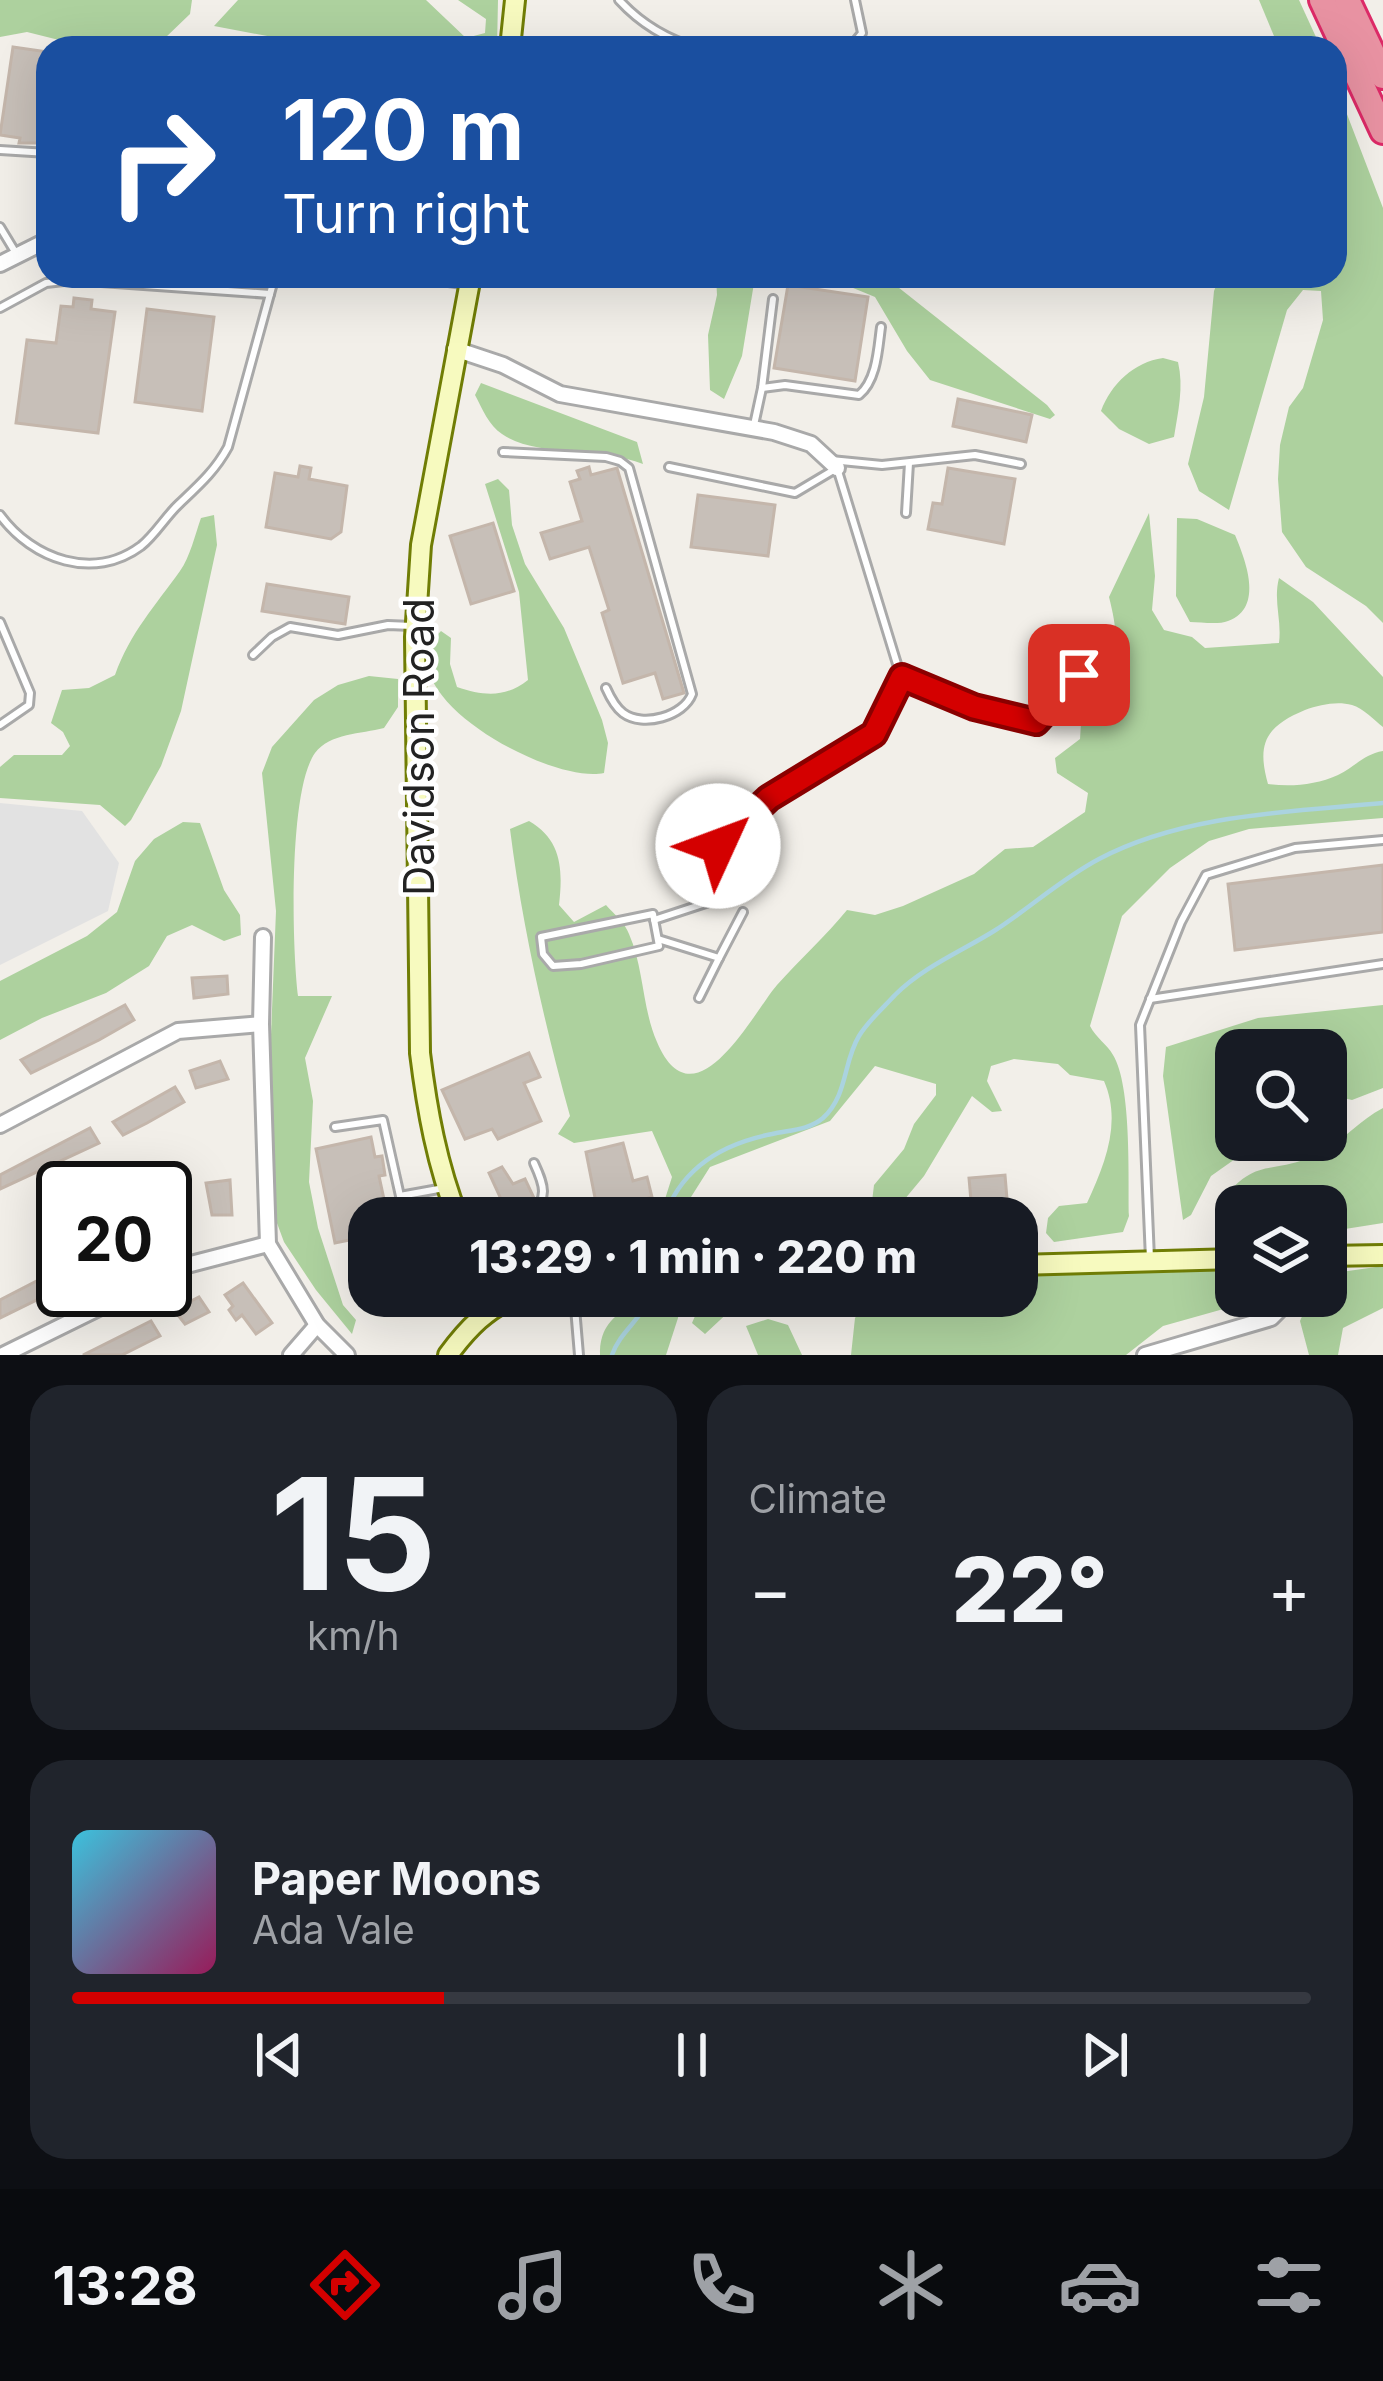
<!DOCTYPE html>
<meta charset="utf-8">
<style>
:root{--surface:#171b24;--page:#20242c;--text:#f1f3f6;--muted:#9ea1a6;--line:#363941;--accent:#d40000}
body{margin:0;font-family:Inter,sans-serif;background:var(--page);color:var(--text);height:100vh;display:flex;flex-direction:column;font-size:45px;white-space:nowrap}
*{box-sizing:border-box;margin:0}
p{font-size:39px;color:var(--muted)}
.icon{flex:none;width:66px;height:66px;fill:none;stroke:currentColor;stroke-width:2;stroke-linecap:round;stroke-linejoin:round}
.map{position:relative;height:1355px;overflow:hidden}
.drawer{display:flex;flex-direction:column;gap:30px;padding:30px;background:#0d0f14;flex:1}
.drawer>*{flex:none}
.hud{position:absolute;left:36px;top:36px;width:1311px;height:252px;border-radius:36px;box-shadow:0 12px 48px #0002;background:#1a4fa0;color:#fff;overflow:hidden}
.tools{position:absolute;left:1215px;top:1029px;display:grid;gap:24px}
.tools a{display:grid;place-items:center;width:132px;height:132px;border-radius:24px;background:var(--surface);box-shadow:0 12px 48px #0002;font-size:60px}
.speed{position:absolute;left:36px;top:1161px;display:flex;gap:24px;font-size:60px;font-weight:700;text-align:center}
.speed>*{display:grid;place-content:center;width:156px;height:156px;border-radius:50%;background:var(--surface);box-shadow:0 12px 48px #0002;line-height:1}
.speed .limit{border:6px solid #111;border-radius:18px;background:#fff;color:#111}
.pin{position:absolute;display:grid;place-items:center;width:102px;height:102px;color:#fff;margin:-51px;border-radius:24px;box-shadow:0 6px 18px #0006}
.me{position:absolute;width:132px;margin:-66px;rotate:47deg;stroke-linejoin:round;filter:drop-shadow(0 0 9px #0008)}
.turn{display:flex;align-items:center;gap:42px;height:252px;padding:0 48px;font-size:54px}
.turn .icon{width:156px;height:156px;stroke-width:2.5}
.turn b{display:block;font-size:84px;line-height:102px}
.big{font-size:90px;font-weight:800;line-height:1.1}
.drawer .tile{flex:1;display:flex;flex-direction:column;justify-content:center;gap:18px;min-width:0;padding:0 42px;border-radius:36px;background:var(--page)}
.drawer .dial{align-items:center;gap:0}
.dial b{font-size:156px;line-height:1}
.song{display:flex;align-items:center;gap:36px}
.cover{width:144px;height:144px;border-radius:18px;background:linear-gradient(135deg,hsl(190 70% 55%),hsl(330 70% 35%))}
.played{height:12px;border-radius:6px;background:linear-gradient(90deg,var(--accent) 30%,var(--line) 30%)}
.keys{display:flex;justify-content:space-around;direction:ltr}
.heat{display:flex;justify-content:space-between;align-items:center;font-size:66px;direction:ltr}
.drawer .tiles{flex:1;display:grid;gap:30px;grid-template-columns:1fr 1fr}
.tile:last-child{grid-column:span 2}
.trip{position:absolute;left:348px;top:1197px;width:690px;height:120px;border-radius:36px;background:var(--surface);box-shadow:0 12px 48px #0002;font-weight:800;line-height:120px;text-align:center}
.tabs{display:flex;height:192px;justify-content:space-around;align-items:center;background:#090b0e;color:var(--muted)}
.tabs .icon{width:84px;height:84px}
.tabs .active{color:var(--accent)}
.tabs b{font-size:54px;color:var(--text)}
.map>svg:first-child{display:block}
</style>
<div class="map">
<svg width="1383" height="1355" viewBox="0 0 1383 1355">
<rect width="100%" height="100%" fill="#f2efe9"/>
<g fill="#add19e">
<path d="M0 0H192L190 14 165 38 119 42 63 41 27 32 0 37Z"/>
<path d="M238 0H426L466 38 485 33 486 19 458 0H498L497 48H405L341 37 294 41 214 26Z"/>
<path d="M1259 0H1299L1321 48H1279Z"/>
<path d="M1335 83 1383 208V623L1366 606 1306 567 1282 532 1278 479 1280 445 1289 407 1303 388 1323 320 1321 291 1303 290 1287 310 1229 510 1199 491 1188 464 1204 397 1214 291 1220 276H1335Z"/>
<path d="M716 276H762L754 283 742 356 724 399 710 390 708 335 717 295Z"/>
<path d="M824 276H884L1047 405 1055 415 1050 419 930 380 907 351 875 297Z"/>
<path d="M1163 358 1178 362C1184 387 1178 412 1174 437L1149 444 1119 429 1101 411C1111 384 1134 362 1163 358Z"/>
<path d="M481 383 637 442 643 464C600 446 537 458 502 434 489 426 482 408 475 395Z"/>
<path d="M498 479 509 490 512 525 525 564 564 628 602 720 608 743 604 773C550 785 378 691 441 631L451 638 450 664 457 687C484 696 505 698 528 680L519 592 485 484Z"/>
<path d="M1149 513 1155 576 1152 610 1164 630 1192 637 1205 648 1279 643C1282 620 1273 601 1279 578L1313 602 1383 677V727C1374 720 1363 708 1352 705 1336 701 1320 705 1305 710 1267 726 1256 742 1268 784 1291 787 1316 785 1338 775 1355 767 1364 754 1383 751V818L1249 829 1209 841 1170 868 1122 916 1090 1026C1096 1038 1107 1044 1113 1055 1132 1086 1128 1178 1129 1216L1123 1232 1054 1242 1046 1233 1048 1218 1059 1206 1087 1203C1105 1164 1122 1122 1104 1081L1070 1075 1058 1064 1014 1059 991 1066 987 1081 1002 1111 992 1112 972 1096 924 1176 889 1218H870L874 1185 904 1149 914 1124 936 1095V1084L875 1066 830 1121 710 1167 691 1197 684 1218H659L672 1177 652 1131 574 1143 558 1134 570 1116C544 1022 522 925 510 829L529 821C562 840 563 870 559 905L574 922 606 905C614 914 625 923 629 934 644 968 642 1008 657 1042 694 1129 753 1013 777 985 800 959 826 936 847 910L875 915 903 906 974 874 1005 849 1033 847 1085 812 1088 793 1057 773 1055 758 1080 739 1083 693C1121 664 1120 641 1109 597Z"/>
<path d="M214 515 217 545 181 711 161 766 131 820 125 826 100 805 0 798V767L14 755H62L70 746 63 732 51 723 62 690 89 688 115 675C130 633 155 606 180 571 190 557 195 535 201 518Z"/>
<path d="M1177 518 1197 519 1235 535C1245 559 1265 608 1228 621 1218 625 1201 622 1190 622L1176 596Z"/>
<path d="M369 676 398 679V707L384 728C361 734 330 733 315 753 288 791 292 948 298 996H332L305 1058 313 1101 309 1182 318 1228 343 1305 356 1320 352 1334 316 1290 284 1242 274 1215 269 1084 276 911 262 773 272 747 314 700 338 685Z"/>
<path d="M183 822 200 823 224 890 240 915 241 935 224 941 192 925 167 936 149 966 106 993 42 1018 0 1040V981L87 936 117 912 135 861 154 839Z"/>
<path d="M1383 1005V1088L1352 1100 1326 1094V1050H1236V1140H1262L1211 1176 1191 1215 1183 1220 1163 1076 1166 1047 1258 1018Z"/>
<path d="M1383 1108V1223L1326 1232V1206H1236V1230L1220 1229 1216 1209C1256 1151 1271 1179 1321 1152 1344 1140 1360 1120 1383 1108Z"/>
<path d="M1383 1266V1308L1343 1328 1338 1355H1309L1300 1321 1311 1296H1326L1327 1274Z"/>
<path d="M1159 1267 1236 1268V1296H1255L1252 1301 1163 1326 1126 1355H851L855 1318 867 1301 825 1300 734 1307 705 1334 692 1323 702 1300 715 1296H1017V1273Z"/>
<path d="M680 1296 678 1318 666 1355H600C598 1310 643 1299 680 1296Z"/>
<path d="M768 1319 788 1325 802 1355H758L746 1326Z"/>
</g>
<path fill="#e2e2e2" d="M0 803 82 811 119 863 108 911 0 965Z"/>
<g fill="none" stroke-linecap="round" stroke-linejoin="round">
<g stroke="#aad3df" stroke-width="4.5">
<path d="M664 1218C681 1168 721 1144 772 1134 790 1130 809 1130 823 1118 848 1095 843 1062 859 1036 868 1021 884 1007 895 995 923 967 962 951 994 931 1030 908 1061 879 1099 859 1185 814 1289 812 1383 803"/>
<path d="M612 1355C620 1331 643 1319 649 1296"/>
</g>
</g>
<g fill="#c7bfb8" stroke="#c4b6ab" stroke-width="3">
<path d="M13 47 48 52V143H19L20 138 0 135Z"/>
<path d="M788 285 868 297 855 381 774 368Z"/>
<path d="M74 298 92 300 91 309 115 312 98 433 16 423 27 340 56 343 61 306 73 307Z"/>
<path d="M147 309 214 317 202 411 135 402Z"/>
<path d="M958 399 1032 415 1026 442 953 426Z"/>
<path d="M300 466 311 468 309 479 347 486 341 532 331 539 266 527 275 473 298 477Z"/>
<path d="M589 467 591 475 617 468 684 693 663 699 655 673 623 683 602 613 609 610 589 547 550 559 541 533 582 521 570 482 580 479 577 471Z"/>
<path d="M948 468 1015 479 1004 544 928 529 933 503 942 504Z"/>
<path d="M698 495 775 505 768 556 691 547Z"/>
<path d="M493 523 514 591 471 604 450 536Z"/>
<path d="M267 584 349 597 345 624 262 611Z"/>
<path d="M1383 865V932L1235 950 1228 884Z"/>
<path d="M227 976 228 994 194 998 192 978Z"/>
<path d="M125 1005 134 1020 99 1040 31 1073 21 1060Z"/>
<path d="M529 1053 540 1077 524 1083 541 1121 498 1139 492 1129 465 1139 442 1090Z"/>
<path d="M220 1061 228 1079 196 1088 190 1071Z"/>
<path d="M175 1087 184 1102 147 1123 123 1135 113 1122Z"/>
<path d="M90 1128 99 1143 0 1189V1175Z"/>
<path d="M371 1137 375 1157 382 1156 385 1175 379 1176 388 1218H369V1236L335 1243 316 1149Z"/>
<path d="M623 1143 633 1181 647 1177 652 1197 630 1203 634 1218H599L586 1152Z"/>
<path d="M502 1167 513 1184 525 1179 534 1198 506 1210 489 1173Z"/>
<path d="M1005 1175 1007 1199 971 1201 969 1178Z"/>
<path d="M230 1180 232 1215H212L206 1183Z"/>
<path d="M56 1271 63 1287 0 1318V1300Z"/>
<path d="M243 1283 272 1323 256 1334 242 1315 236 1320 229 1310 233 1306 225 1295Z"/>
<path d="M199 1297 209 1312 185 1324 174 1310Z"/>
<path d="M151 1321 160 1336 122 1355H83Z"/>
</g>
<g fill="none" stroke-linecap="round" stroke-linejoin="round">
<g stroke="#a9a9a9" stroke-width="12">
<g id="lane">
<path d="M619 0C640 23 666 39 697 48"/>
<path d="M850 48 862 33 855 0"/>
<path d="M0 150 48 153"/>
<path d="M0 227 17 255"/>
<path d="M0 308 46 283 73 280 270 294"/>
<path d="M762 388 785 385 859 395C877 380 878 349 881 327"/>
<path d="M754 425 762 388 773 299"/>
<path d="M503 452 606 457 620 461 629 468 692 694C684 716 643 728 623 713 615 707 610 697 606 688"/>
<path d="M831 460 882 465 975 455 1021 464"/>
<path d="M906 513 909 463"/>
<path d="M0 515C33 560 94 581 141 546 155 535 166 516 179 504 199 485 215 471 228 447L275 276"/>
<path d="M0 622 30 693 29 705 0 725"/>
<path d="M253 655 272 637 290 627 338 635 388 625 412 626"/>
<path d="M901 677 973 707 1037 722 1079 675"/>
<path d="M653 914 659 946 581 964 553 966 543 954 541 937Z"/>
<path d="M654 920 715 900 719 846 769 798 875 734 901 677 837 468 795 493 669 467"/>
<path d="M658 939 719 958 743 912"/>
<path d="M699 998 719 958"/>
<path d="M1150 999 1383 964"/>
<path d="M335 1127 383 1120 400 1196 444 1188"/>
<path d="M531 1218C548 1196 545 1187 534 1163"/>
<path d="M1150 1259 1140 1025 1181 922 1206 875 1295 848 1383 840"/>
<path d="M574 1296 579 1355"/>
</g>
</g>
<g stroke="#a9a9a9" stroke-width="20">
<g id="street">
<path d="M0 264 48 240"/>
<path d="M435 276 470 281"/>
<path d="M455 349 503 365 560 394 774 432 811 444 837 468"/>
<path d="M263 937 261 1024 268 1244 317 1325 347 1355"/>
<path d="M0 1125 178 1031 261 1024"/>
<path d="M165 1275 187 1265 268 1244"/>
<path d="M3 1355 135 1290"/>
<path d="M291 1355 317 1325"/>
<path d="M1145 1355 1271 1318 1293 1296"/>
</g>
</g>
<g stroke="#707d05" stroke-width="24">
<g id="secondary">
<path d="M510 48 515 0"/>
<path d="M458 1218C437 1165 427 1110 420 1053L415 637 421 545 471 276"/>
<path d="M1326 1256 1383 1255"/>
<path d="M1017 1265 1236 1259"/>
<path d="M448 1355C467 1329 488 1307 518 1296"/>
</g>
</g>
<g stroke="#dc2a67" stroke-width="30">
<g id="highway">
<path d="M1322 0 1383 131"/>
<path d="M1347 0 1383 76"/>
</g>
</g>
<use href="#lane" stroke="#fff" stroke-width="6"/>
<use href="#street" stroke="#fff" stroke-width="14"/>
<use href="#secondary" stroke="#f7fabf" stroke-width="18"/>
<use href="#highway" stroke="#e892a2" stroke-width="24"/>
</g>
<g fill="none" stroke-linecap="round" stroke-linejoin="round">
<g stroke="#8a0000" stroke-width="30">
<path id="route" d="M718 846 769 798 874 734 902 677 974 707 1036 722 1079 675"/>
</g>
<use href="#route" stroke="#d40000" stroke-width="21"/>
</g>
<g text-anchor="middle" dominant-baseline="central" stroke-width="9" stroke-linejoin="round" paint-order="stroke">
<g font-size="42" fill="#222" stroke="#fff">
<text transform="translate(418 747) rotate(-90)">Davidson Road</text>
</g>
</g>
</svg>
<div class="tools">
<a><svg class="icon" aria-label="search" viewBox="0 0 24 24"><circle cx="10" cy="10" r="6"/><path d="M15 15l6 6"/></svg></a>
<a><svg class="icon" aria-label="layers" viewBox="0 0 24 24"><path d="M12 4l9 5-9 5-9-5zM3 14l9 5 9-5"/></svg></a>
</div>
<div class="speed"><div class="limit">20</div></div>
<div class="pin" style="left:1079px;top:675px;background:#d93025"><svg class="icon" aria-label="arrive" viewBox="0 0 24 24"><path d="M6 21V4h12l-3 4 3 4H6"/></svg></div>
<svg class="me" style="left:718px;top:846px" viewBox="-20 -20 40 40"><circle r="19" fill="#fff"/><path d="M0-13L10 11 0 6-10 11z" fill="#d40000"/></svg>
<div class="trip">13:29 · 1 min · 220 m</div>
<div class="hud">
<div class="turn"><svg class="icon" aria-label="right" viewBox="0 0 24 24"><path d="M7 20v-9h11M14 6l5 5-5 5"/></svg><div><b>120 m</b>Turn right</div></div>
</div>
</div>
<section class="drawer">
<div class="tiles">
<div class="tile dial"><b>15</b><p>km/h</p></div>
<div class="tile"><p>Climate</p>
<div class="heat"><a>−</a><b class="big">22°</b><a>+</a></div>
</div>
<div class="tile">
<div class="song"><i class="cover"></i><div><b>Paper Moons</b><p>Ada Vale</p></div></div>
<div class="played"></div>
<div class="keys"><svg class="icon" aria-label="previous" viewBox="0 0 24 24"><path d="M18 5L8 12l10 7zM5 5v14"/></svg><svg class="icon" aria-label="pause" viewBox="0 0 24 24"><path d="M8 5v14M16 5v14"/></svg><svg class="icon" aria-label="next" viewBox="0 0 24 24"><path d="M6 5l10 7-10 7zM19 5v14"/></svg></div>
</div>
</div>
</section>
<nav class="tabs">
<b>13:28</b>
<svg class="icon active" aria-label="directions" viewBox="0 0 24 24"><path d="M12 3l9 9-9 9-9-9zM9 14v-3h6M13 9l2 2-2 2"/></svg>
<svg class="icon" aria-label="music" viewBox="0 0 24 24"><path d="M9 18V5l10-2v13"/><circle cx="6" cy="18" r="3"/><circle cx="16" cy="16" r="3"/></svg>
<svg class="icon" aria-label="phone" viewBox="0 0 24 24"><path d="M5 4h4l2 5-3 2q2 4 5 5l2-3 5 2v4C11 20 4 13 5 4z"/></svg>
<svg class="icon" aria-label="climate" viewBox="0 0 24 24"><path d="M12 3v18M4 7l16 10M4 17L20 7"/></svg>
<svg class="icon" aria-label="car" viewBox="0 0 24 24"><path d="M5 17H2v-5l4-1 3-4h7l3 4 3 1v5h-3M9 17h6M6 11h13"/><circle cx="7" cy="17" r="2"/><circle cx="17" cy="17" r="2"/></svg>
<svg class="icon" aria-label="filters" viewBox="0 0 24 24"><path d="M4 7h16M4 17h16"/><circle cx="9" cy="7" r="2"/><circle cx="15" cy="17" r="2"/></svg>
</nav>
